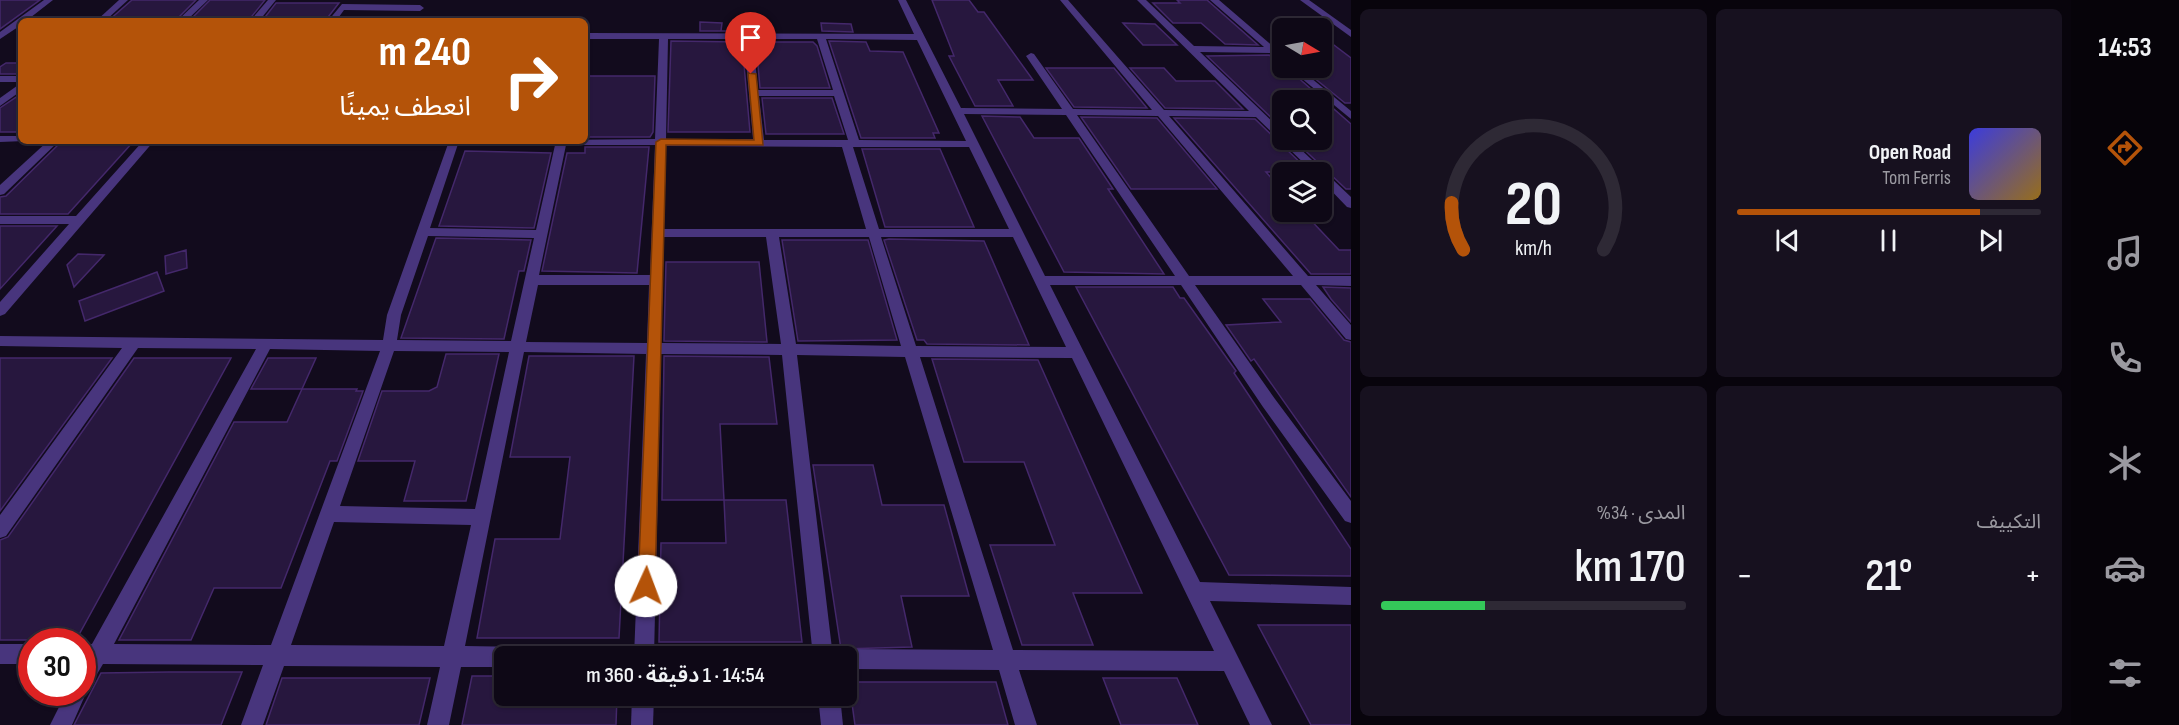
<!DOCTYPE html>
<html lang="ar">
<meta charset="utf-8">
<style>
:root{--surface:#0e0816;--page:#17111f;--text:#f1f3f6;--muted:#9b9aa1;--line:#2e2935;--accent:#b45309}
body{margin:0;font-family:"Sofia Sans Condensed","Noto Sans Arabic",sans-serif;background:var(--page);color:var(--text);direction:rtl;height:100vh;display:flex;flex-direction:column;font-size:22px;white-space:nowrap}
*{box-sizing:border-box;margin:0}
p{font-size:20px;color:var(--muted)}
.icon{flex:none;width:33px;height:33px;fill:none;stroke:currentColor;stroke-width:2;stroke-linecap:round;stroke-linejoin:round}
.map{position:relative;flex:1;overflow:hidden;direction:ltr}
.panel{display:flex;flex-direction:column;gap:9px;padding:9px;background:#08040c;width:720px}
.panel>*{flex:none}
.guide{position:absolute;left:18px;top:18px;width:570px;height:126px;border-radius:9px;box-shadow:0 2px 4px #0004,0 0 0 2px var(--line);direction:rtl;background:#b45309;color:#fff;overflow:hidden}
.needle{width:39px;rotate:100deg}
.tools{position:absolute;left:1272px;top:18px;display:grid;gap:12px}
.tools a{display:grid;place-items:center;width:60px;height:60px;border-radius:9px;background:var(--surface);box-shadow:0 2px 4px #0004,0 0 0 2px var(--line);font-size:30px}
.speed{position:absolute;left:18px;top:628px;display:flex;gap:12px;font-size:30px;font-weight:700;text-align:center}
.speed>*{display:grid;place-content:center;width:78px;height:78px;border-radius:50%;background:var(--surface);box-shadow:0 2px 4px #0004,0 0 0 2px var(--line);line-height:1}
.speed .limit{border:9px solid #d22;background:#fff;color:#111}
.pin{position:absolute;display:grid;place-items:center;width:51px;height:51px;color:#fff;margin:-62px -26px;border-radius:50% 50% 50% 0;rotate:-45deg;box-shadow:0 0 6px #0007}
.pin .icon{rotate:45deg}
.me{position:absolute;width:66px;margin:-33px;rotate:2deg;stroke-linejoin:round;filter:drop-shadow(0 0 4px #0008)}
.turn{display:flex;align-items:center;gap:21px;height:126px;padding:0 18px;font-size:27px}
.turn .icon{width:78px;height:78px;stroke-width:2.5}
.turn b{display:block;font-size:42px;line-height:51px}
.big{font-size:45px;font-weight:600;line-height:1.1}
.panel .card{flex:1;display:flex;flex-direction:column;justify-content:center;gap:9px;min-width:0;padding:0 21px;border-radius:9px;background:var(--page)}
.panel .dial{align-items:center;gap:0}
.dial svg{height:156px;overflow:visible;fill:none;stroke:var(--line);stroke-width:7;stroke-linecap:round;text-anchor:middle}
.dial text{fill:var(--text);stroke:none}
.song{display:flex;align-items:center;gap:18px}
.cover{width:72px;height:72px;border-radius:9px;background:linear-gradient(135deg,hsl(240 70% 55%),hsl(40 70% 35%))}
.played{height:6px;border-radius:3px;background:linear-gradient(90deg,var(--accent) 80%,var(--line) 80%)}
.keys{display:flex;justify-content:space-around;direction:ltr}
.heat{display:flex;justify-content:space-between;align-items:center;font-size:33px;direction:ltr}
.charge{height:9px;border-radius:4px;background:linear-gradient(90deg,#34c759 34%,var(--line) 0)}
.panel .tiles{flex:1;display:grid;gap:9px;grid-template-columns:repeat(2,1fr)}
.trip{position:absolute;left:494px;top:646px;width:363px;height:60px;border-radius:9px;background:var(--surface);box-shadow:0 2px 4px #0004,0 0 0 2px var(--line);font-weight:600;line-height:60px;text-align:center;direction:rtl}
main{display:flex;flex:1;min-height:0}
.menu{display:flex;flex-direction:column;width:108px;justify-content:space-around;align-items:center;background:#060309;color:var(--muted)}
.menu .icon{width:42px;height:42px}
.menu .current{color:var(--accent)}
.menu b{font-size:27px;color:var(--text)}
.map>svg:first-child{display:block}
</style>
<main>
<nav class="menu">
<b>14:53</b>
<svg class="icon current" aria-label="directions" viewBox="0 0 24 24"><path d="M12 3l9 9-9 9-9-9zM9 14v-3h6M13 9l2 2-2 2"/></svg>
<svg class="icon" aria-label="music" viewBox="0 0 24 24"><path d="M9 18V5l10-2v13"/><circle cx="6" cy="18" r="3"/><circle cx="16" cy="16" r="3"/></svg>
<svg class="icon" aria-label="phone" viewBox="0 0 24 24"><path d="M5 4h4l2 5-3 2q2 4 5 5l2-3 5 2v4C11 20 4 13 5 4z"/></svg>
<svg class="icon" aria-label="climate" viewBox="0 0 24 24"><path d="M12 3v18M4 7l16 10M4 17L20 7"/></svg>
<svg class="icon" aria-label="car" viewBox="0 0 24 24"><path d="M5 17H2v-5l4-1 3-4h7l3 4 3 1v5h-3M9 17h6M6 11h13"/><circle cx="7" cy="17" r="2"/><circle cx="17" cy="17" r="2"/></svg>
<svg class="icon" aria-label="filters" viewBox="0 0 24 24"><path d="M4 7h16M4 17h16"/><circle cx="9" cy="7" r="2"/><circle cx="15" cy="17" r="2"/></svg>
</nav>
<section class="panel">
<div class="tiles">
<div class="card">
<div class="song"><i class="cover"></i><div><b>Open Road</b><p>Tom Ferris</p></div></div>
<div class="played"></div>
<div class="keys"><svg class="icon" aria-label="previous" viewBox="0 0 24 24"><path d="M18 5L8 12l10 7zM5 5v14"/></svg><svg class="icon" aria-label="pause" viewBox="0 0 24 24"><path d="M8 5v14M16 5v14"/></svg><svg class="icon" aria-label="next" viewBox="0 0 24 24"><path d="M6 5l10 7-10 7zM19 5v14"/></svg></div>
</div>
<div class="card dial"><svg viewBox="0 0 100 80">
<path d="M14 69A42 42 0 1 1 86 69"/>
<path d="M14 69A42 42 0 0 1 8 45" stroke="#b45309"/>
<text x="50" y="56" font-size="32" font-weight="700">20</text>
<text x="50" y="72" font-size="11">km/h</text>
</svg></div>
<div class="card"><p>التكييف</p>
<div class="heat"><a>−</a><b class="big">21°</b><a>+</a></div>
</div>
<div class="card"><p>المدى · 34%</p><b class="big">170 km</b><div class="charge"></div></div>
</div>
</section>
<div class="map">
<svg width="1351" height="725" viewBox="0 0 1351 725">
<rect width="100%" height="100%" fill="#120b1d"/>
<g fill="#27173e" stroke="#44286b" stroke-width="1.5">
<path d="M0 0H40L0 29Z"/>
<path d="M132 0H196L175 21H108Z"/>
<path d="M210 0H265L248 21H189Z"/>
<path d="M932 0H969L978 12H984L1033 80H998L1013 106H975L949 56H954Z"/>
<path d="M1177 0H1207L1258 45 1225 44 1201 23H1173L1153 3H1180Z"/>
<path d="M276 3H339L325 21H262Z"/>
<path d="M700 22 722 23 721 31H731H700Z"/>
<path d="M821 23 851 24 853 32 822 31Z"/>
<path d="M1123 23 1155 24 1177 45H1143Z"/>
<path d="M1322 36 1351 58V103H1345L1302 68H1322Z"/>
<path d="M671 41 742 42 750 132H668Z"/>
<path d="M829 41 866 42 870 51 903 52 939 133H933L935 138H861Z"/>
<path d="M756 42H813L817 46 830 88H760Z"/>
<path d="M1269 55 1282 63V68H1287L1351 124V189H1346L1294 140H1322V100H1282V128L1207 56Z"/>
<path d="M6 63H21V74H0V67Z"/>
<path d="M1046 68H1114L1147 108 1074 107Z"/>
<path d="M1130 68H1164L1176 81H1215L1243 109 1165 108Z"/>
<path d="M585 76H655L653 132 650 137H585Z"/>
<path d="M21 94V132H0V108Z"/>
<path d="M762 98H832L844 134H766Z"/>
<path d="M982 116 1020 117 1034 138H1079L1113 189H1108L1164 274 1064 272Z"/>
<path d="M1081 117 1157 118 1217 189H1131Z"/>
<path d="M1174 118 1255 119 1310 172H1266L1282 190V212H1303L1339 250H1351V274H1311Z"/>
<path d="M61 142H133L68 214H0V197L6 196Z"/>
<path d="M585 147H649L637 273 542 271 567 153H585Z"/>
<path d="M862 149H940L974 227H885Z"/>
<path d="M465 151 551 153 534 228 439 226Z"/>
<path d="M0 226H57L0 289Z"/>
<path d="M436 238 531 240 524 271H519L504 339 401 338Z"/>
<path d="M889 239 984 241 1029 345 927 344 924 340H917L884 240Z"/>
<path d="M782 240H868L897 340 798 341Z"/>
<path d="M186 250 187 268 166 274 165 256Z"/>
<path d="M78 254 104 255 74 287 67 265Z"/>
<path d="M666 262H759L767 342 664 341Z"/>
<path d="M157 272 164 291 85 321 79 301Z"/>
<path d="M1076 287H1173L1180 298H1184L1236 371 1234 373 1351 549V576L1229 575Z"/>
<path d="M1323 287 1351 288V322L1331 299Z"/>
<path d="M1263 299H1310L1344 340 1351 342V497L1254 359 1251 361 1226 325 1281 322Z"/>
<path d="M446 354H499L466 501H404L415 461H358L382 391H429L437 387Z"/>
<path d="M529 356H634L619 638H477L495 539H560L570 457H510Z"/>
<path d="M664 356 769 357 777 424H720L724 500H662Z"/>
<path d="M0 358H112L0 511Z"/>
<path d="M134 358H231L76 640H0V540L8 537Z"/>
<path d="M268 358H316L302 389H251Z"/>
<path d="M932 359 1038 360 1142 593H1073L1093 645H1022L990 545H1055L1024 462H964Z"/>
<path d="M302 389H357L356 391H363L337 461H330L281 588H214L191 640H119L234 422H287Z"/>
<path d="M813 465H873L882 505H944L969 596H901L912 647 841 649Z"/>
<path d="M724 500H786L802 642H659L661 543H726Z"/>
<path d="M1258 625H1351V725H1311Z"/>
<path d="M169 672H242L221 725H74L101 673Z"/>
<path d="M472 676H504V696H617L616 725H462Z"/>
<path d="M282 678H430L419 725H266Z"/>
<path d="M1103 678H1177L1198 725H1121Z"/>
<path d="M849 682H996L1008 725H855Z"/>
</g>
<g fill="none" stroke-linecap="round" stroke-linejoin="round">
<g fill="#48357d" fill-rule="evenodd">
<path d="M44 0H53L26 21H21V25L0 39V32Z"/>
<path d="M119 0H128L105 21H96Z"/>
<path d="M199 0H208L186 21H177Z"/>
<path d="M268 0H276L259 21H250Z"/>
<path d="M898 0H906L961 108 1062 109 1026 56 1031 53 1034 54 1073 109 1152 110 1060 0H1068L1164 110 1249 111 1137 0H1146L1194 46 1264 47 1210 0H1219L1282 54V61L1270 53 1200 52 1282 131V140H1291L1351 197V208L1347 207 1322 181V172H1313L1256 117 1169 116 1308 276H1351V286L1316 285 1351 325V340L1346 339 1301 285H1195L1275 399 1351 501V523L1345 521 1263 407 1181 285H1050L1200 582 1351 587V605L1210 601 1272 725H1250L1224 671 1019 670 1037 725H1015L999 670 846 669V657H837L839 652 846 649 993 650 905 357 797 355 833 657H813L782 355 661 354 654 657H634L646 354 524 352 465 646 531 647 538 650 541 657H504V667H461L449 725H427L440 667 284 666 263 725H241L263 665 103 664 87 691 72 725H50L66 693H82V644H92L256 349 138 348 6 536 0 538V515L122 348 0 346V336L383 340 387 315 448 144 444 141 655 139 659 39H585V33L914 34ZM668 39H744L753 139H666ZM753 39H817L833 90H758ZM826 39 917 40 966 141 859 140ZM759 96H834L848 140H764ZM964 114 1066 115 1175 276H1045ZM1077 115 1158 116 1293 276H1189ZM458 144 555 145 536 230 430 228ZM566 145H655L650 275H539ZM666 146 842 147 866 229H664ZM853 147H969L1009 229H879ZM428 236 534 238 511 341 397 340 401 315ZM664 237H766L781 344 661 343ZM779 237H869L901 346 796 344ZM881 237H1013L1066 347 916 346ZM538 285H649L647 343 526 342ZM270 349 380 351 271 645 114 644ZM394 351 509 352 475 509 340 506ZM920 357 1072 358 1214 651 1013 650ZM334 522 471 525 444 646 291 645Z"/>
<path d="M1300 0H1309L1351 30V37Z"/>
<path d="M342 4 420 5 424 8 420 11 344 10 336 21H328Z"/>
<path d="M1289 68H1299L1351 111V119Z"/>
<rect x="0" y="76" width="21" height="6"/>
<path d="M21 83V91L0 106V98Z"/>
<path d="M0 136H21V141H25L0 142Z"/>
<path d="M48 141H59L4 194 0 195V185Z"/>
<path d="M143 141H154L5 314 0 316V302L69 224H0V216H76Z"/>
<rect x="0" y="644" width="32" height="20"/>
<path d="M632 696H654L653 725H631Z"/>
<path d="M818 696H840L843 725H821Z"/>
</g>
</g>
<path fill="#b45309" stroke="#753606" stroke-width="1.5" d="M748 73 756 74 763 145H666L655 586 652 592 646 594 640 592 638 586 656 142 661 139 754 140Z"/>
</svg>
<div class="tools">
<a><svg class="needle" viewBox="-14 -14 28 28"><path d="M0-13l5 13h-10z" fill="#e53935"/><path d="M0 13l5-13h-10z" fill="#9b9aa1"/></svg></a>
<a><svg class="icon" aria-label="search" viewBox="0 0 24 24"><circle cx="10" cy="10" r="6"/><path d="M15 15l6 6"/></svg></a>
<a><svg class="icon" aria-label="layers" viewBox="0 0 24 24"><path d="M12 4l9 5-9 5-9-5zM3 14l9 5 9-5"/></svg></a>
</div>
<div class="speed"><div class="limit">30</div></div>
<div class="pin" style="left:751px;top:74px;background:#d93025"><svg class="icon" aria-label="arrive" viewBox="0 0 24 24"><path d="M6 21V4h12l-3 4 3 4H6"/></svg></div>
<svg class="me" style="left:646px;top:586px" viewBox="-20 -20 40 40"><circle r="19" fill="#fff"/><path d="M0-13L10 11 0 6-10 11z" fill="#b45309"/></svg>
<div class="trip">14:54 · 1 دقيقة · 360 m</div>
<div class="guide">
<div class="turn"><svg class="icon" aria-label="right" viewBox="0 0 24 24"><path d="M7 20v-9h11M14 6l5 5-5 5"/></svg><div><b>240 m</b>انعطف يمينًا</div></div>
</div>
</div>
</main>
